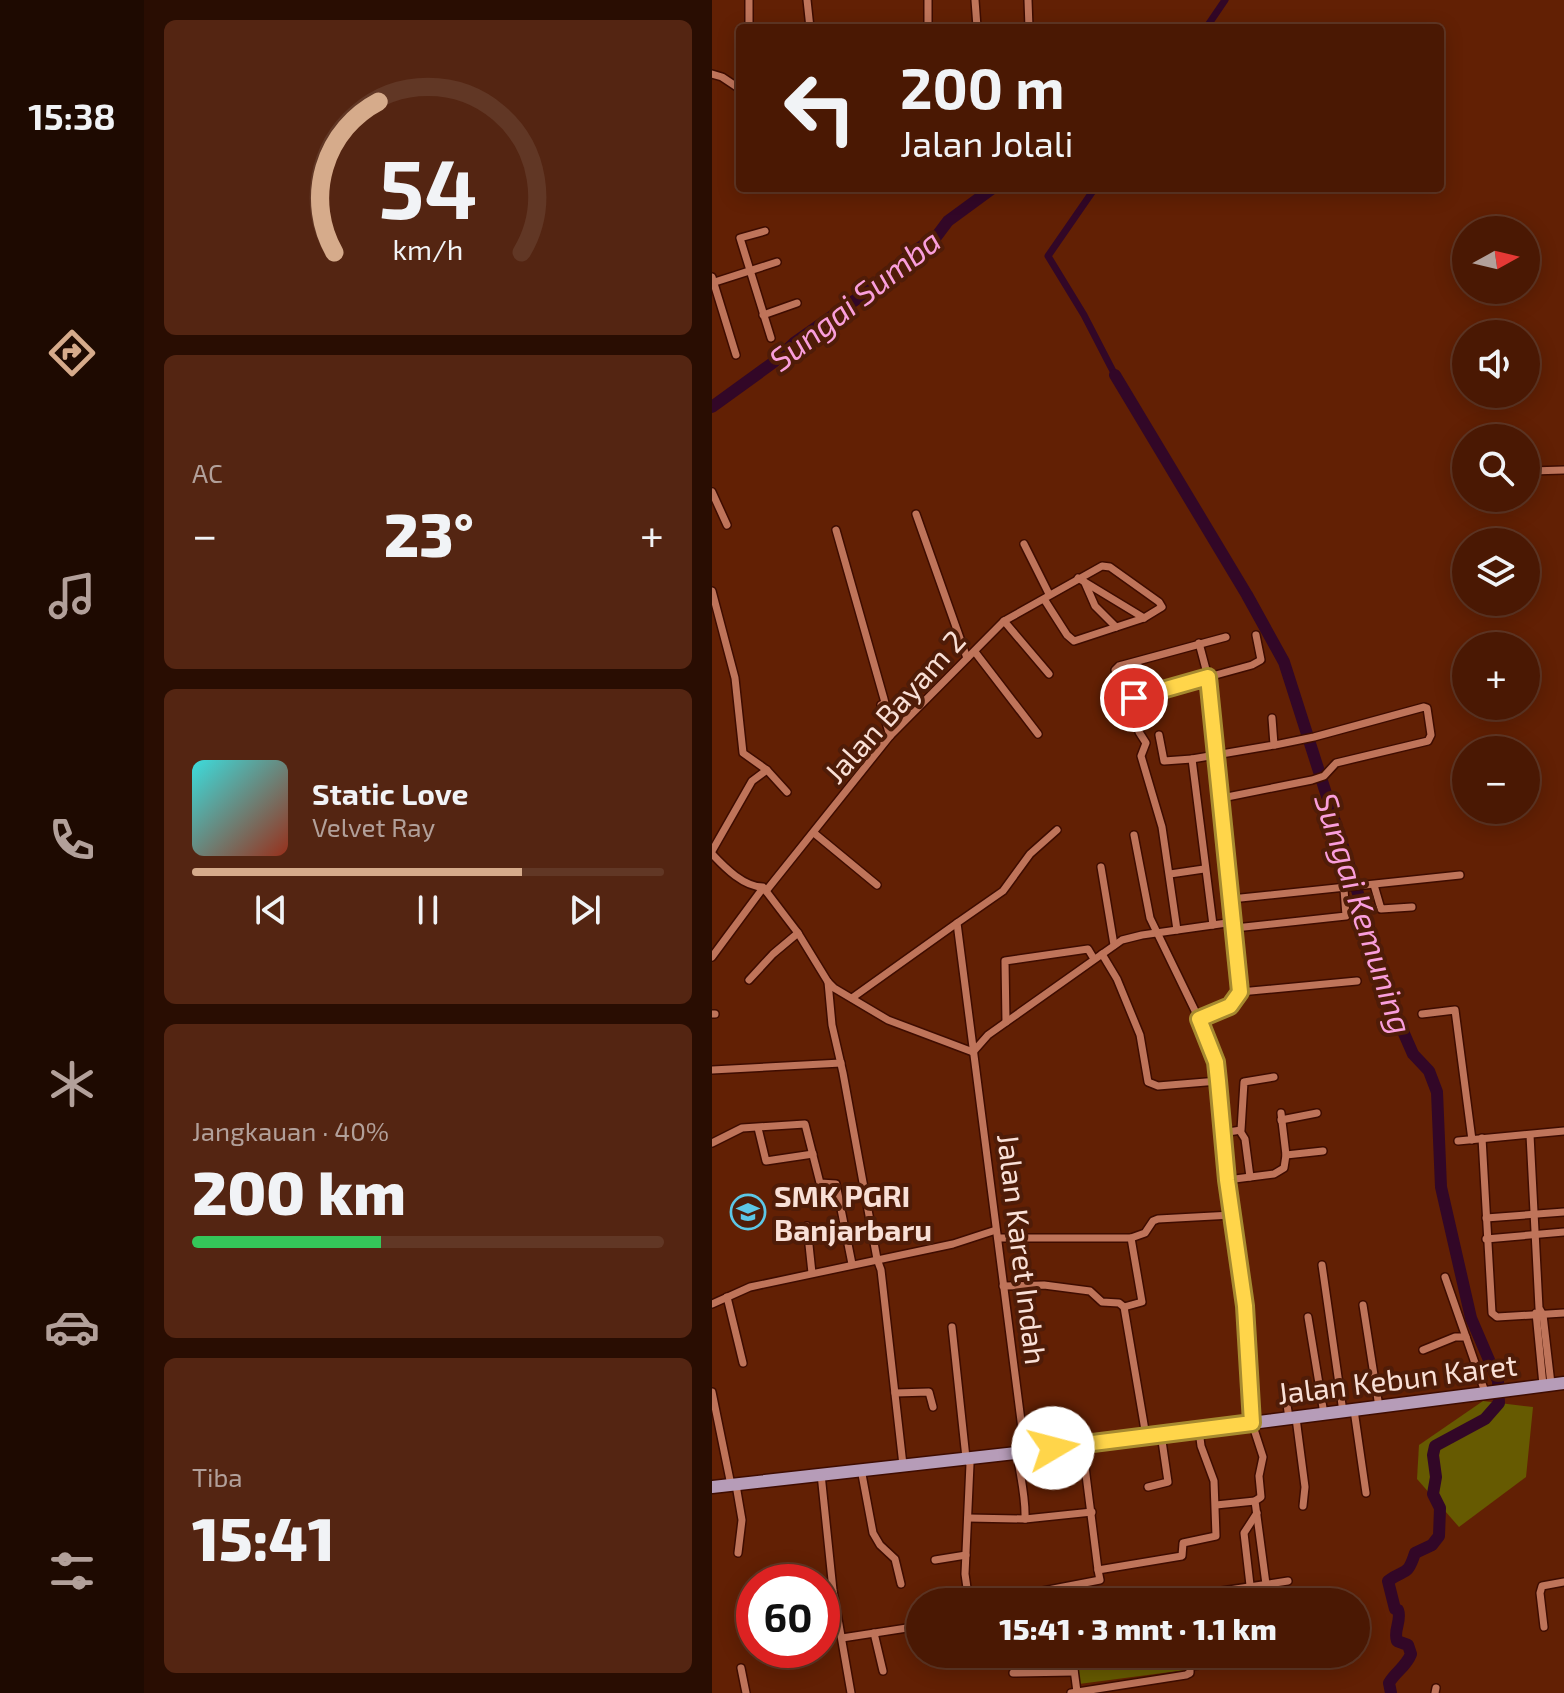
<!DOCTYPE html>
<html lang="id">
<meta charset="utf-8">
<style>
:root{--surface:#4a1803;--page:#542512;--text:#f1f3f6;--muted:#b2a09a;--line:#613725;--accent:#d6ab8b}
body{margin:0;font-family:"Exo 2",sans-serif;background:var(--page);color:var(--text);height:100vh;display:flex;flex-direction:column;font-size:30px;white-space:nowrap}
*{box-sizing:border-box;margin:0}
p{font-size:26px;color:var(--muted)}
.icon{flex:none;width:44px;height:44px;fill:none;stroke:currentColor;stroke-width:2;stroke-linecap:round;stroke-linejoin:round}
.map{position:relative;flex:1;overflow:hidden}
.panel{display:flex;flex-direction:column;gap:20px;padding:20px;background:#290d02;width:568px}
.panel>*{flex:none}
.guide{position:absolute;left:24px;top:24px;width:708px;height:168px;border-radius:8px;box-shadow:0 4px 20px #0003,0 0 0 2px var(--line);background:#4a1803;color:var(--text);overflow:hidden}
.needle{width:52px;rotate:82deg}
.tools{position:absolute;left:740px;top:216px;display:grid;gap:16px}
.tools a{display:grid;place-items:center;width:88px;height:88px;border-radius:50%;background:var(--surface);box-shadow:0 4px 20px #0003,0 0 0 2px var(--line);font-size:40px}
.speed{position:absolute;left:24px;top:1564px;display:flex;gap:16px;font-size:40px;font-weight:700;text-align:center}
.speed>*{display:grid;place-content:center;width:104px;height:104px;border-radius:50%;background:var(--surface);box-shadow:0 4px 20px #0003,0 0 0 2px var(--line);line-height:1}
.speed .limit{border:12px solid #d22;background:#fff;color:#111}
.pin{position:absolute;display:grid;place-items:center;width:68px;height:68px;color:#fff;margin:-34px;border:4px solid #fff;border-radius:50%;box-shadow:0 2px 8px #0007}
.me{position:absolute;width:88px;margin:-44px;rotate:82deg;stroke-linejoin:round;filter:drop-shadow(0 0 6px #0008)}
.turn{display:flex;align-items:center;gap:28px;height:168px;padding:0 32px;font-size:36px}
.turn .icon{width:104px;height:104px;stroke-width:2.5}
.turn b{display:block;font-size:56px;line-height:68px}
.big{font-size:60px;font-weight:800;line-height:1.1}
.panel .card{flex:1;display:flex;flex-direction:column;justify-content:center;gap:12px;min-width:0;padding:0 28px;border-radius:12px;background:var(--page)}
.panel .dial{align-items:center;gap:0}
.dial svg{height:208px;overflow:visible;fill:none;stroke:var(--line);stroke-width:7;stroke-linecap:round;text-anchor:middle}
.dial text{fill:var(--text);stroke:none}
.song{display:flex;align-items:center;gap:24px}
.cover{width:96px;height:96px;border-radius:12px;background:linear-gradient(135deg,hsl(180 70% 55%),hsl(10 70% 35%))}
.played{height:8px;border-radius:4px;background:linear-gradient(90deg,var(--accent) 70%,var(--line) 70%)}
.keys{display:flex;justify-content:space-around;direction:ltr}
.heat{display:flex;justify-content:space-between;align-items:center;font-size:44px;direction:ltr}
.charge{height:12px;border-radius:6px;background:linear-gradient(90deg,#34c759 40%,var(--line) 0)}
.trip{position:absolute;left:194px;top:1588px;width:464px;height:80px;border-radius:40px;background:var(--surface);box-shadow:0 4px 20px #0003,0 0 0 2px var(--line);font-weight:800;line-height:80px;text-align:center}
main{display:flex;flex:1;min-height:0}
.tab-bar{display:flex;flex-direction:column;width:144px;justify-content:space-around;align-items:center;background:#1e0a01;color:var(--muted)}
.tab-bar .icon{width:56px;height:56px}
.tab-bar .selected{color:var(--accent)}
.tab-bar b{font-size:36px;color:var(--text)}
.map>svg:first-child{display:block}
</style>
<main>
<nav class="tab-bar">
<b>15:38</b>
<svg class="icon selected" aria-label="directions" viewBox="0 0 24 24"><path d="M12 3l9 9-9 9-9-9zM9 14v-3h6M13 9l2 2-2 2"/></svg>
<svg class="icon" aria-label="music" viewBox="0 0 24 24"><path d="M9 18V5l10-2v13"/><circle cx="6" cy="18" r="3"/><circle cx="16" cy="16" r="3"/></svg>
<svg class="icon" aria-label="phone" viewBox="0 0 24 24"><path d="M5 4h4l2 5-3 2q2 4 5 5l2-3 5 2v4C11 20 4 13 5 4z"/></svg>
<svg class="icon" aria-label="climate" viewBox="0 0 24 24"><path d="M12 3v18M4 7l16 10M4 17L20 7"/></svg>
<svg class="icon" aria-label="car" viewBox="0 0 24 24"><path d="M5 17H2v-5l4-1 3-4h7l3 4 3 1v5h-3M9 17h6M6 11h13"/><circle cx="7" cy="17" r="2"/><circle cx="17" cy="17" r="2"/></svg>
<svg class="icon" aria-label="filters" viewBox="0 0 24 24"><path d="M4 7h16M4 17h16"/><circle cx="9" cy="7" r="2"/><circle cx="15" cy="17" r="2"/></svg>
</nav>
<section class="panel">
<div class="card dial"><svg viewBox="0 0 100 80">
<path d="M14 69A42 42 0 1 1 86 69"/>
<path d="M14 69A42 42 0 0 1 31 11" stroke="#d6ab8b"/>
<text x="50" y="56" font-size="32" font-weight="700">54</text>
<text x="50" y="72" font-size="11">km/h</text>
</svg></div>
<div class="card"><p>AC</p>
<div class="heat"><a>−</a><b class="big">23°</b><a>+</a></div>
</div>
<div class="card">
<div class="song"><i class="cover"></i><div><b>Static Love</b><p>Velvet Ray</p></div></div>
<div class="played"></div>
<div class="keys"><svg class="icon" aria-label="previous" viewBox="0 0 24 24"><path d="M18 5L8 12l10 7zM5 5v14"/></svg><svg class="icon" aria-label="pause" viewBox="0 0 24 24"><path d="M8 5v14M16 5v14"/></svg><svg class="icon" aria-label="next" viewBox="0 0 24 24"><path d="M6 5l10 7-10 7zM19 5v14"/></svg></div>
</div>
<div class="card"><p>Jangkauan · 40%</p><b class="big">200 km</b><div class="charge"></div></div>
<div class="card"><p>Tiba</p><b class="big">15:41</b></div>
</section>
<div class="map">
<svg width="852" height="1693" viewBox="0 0 852 1693">
<rect width="100%" height="100%" fill="#622004"/>
<g fill="#665a01">
<path d="M771 1401 821 1407 814 1477 747 1527 705 1479 707 1445Z"/>
<path d="M363 1654H472L474 1670 367 1684Z"/>
</g>
<g fill="none" stroke-linecap="round" stroke-linejoin="round">
<g stroke="#320727" stroke-width="7">
<path d="M494 28 513 0"/>
<path d="M383 188 336 256 372 315 403 375"/>
</g>
<g stroke="#320727" stroke-width="12">
<path d="M403 375 535 595 572 662 666 956 675 995 701 1054 717 1071 725 1092 729 1187 759 1318 786 1381 787 1403 773 1419 723 1446 721 1455 724 1477 721 1494 728 1508 727 1536 720 1545 703 1553C695 1578 693 1568 676 1581L683 1609 686 1610C690 1621 681 1630 685 1641L696 1645 699 1654C694 1667 684 1671 677 1683L679 1693"/>
<path d="M0 407 62 362 82 343 156 291 201 252 224 237 236 221 281 188"/>
</g>
<g stroke="#3e0c00" stroke-width="10">
<g id="minor">
<path d="M37 0V28"/>
<path d="M95 0 98 28"/>
<path d="M263 0 265 27"/>
<path d="M316 0 317 28"/>
<path d="M216 28V0"/>
<path d="M0 74 10 77 28 89"/>
<path d="M53 231 28 238 59 338"/>
<path d="M0 277 24 355"/>
<path d="M0 283 65 262"/>
<path d="M51 315 85 303"/>
<path d="M819 471 852 470"/>
<path d="M0 492 15 525"/>
<path d="M204 514 255 658"/>
<path d="M124 530 172 699 173 703 169 705 178 736"/>
<path d="M312 544 337 594"/>
<path d="M366 578 432 618"/>
<path d="M373 583 383 606 404 627"/>
<path d="M0 591 23 678 31 753 55 770 75 792"/>
<path d="M292 621 337 674"/>
<path d="M514 637 407 666 403 670C406 680 411 695 420 698L540 665 549 660 544 635"/>
<path d="M487 643 496 677 528 992 518 1006 487 1019"/>
<path d="M263 652 326 734"/>
<path d="M427 732 434 743 429 756 450 827 465 930"/>
<path d="M447 735 452 761 480 759"/>
<path d="M510 798 600 780 612 776 624 763 716 741 719 735 715 708 712 707 602 737 563 745"/>
<path d="M102 833 165 885"/>
<path d="M422 835 438 918 487 1019 504 1062 515 1180 533 1306 540 1423 551 1457 547 1476 549 1497 543 1501 554 1584"/>
<path d="M0 851 40 781 55 770"/>
<path d="M0 854C13 868 32 887 51 887L86 933 116 982 122 988 176 1020 261 1052"/>
<path d="M389 867 402 945"/>
<path d="M458 874 492 869"/>
<path d="M662 885 669 909 700 907"/>
<path d="M54 891 178 736 292 621 390 566 398 567 447 602 450 607 432 618 362 641 355 635 332 599"/>
<path d="M519 899 748 875"/>
<path d="M501 925 480 759 562 745 560 718"/>
<path d="M523 928 634 916 632 889"/>
<path d="M390 954 405 979 428 1035 436 1082 446 1086 506 1081"/>
<path d="M0 957 51 888"/>
<path d="M37 980 61 954 86 933"/>
<path d="M116 982 120 1025 131 1073 165 1259 169 1270 191 1465"/>
<path d="M528 992 645 981"/>
<path d="M140 998 245 923"/>
<path d="M0 1014H3"/>
<path d="M710 1014 743 1010 760 1140"/>
<path d="M294 1022 293 961 376 949 382 959"/>
<path d="M261 1052 276 1035 410 940 430 935 522 922"/>
<path d="M0 1070 129 1063"/>
<path d="M569 1120 605 1113"/>
<path d="M46 1128 54 1161 101 1154"/>
<path d="M528 1131 533 1139 538 1177"/>
<path d="M510 1133 529 1130 532 1082 562 1077"/>
<path d="M818 1135 827 1308 831 1315 839 1384"/>
<path d="M770 1138 780 1313 785 1317 852 1313"/>
<path d="M746 1141 852 1131"/>
<path d="M0 1143 30 1128 93 1124 108 1183 124 1184 140 1264"/>
<path d="M574 1155 611 1151"/>
<path d="M515 1180 562 1174 572 1168 574 1155 569 1113"/>
<path d="M774 1218 852 1212"/>
<path d="M95 1226 100 1273"/>
<path d="M286 1238H419L430 1302 412 1307 434 1436"/>
<path d="M419 1238 433 1233 441 1221 446 1219 520 1215"/>
<path d="M774 1239 852 1232"/>
<path d="M610 1265 631 1412"/>
<path d="M733 1277 754 1337"/>
<path d="M291 1286 332 1285 378 1291 390 1302 407 1303 412 1307"/>
<path d="M15 1297 31 1363"/>
<path d="M0 1304 38 1287 241 1244 284 1230"/>
<path d="M651 1305 667 1407"/>
<path d="M824 1313 831 1385"/>
<path d="M596 1317 612 1414"/>
<path d="M240 1327 254 1458 258 1464 253 1574 257 1602"/>
<path d="M711 1350 743 1337H754L773 1392"/>
<path d="M572 1385 577 1418"/>
<path d="M0 1392 19 1485"/>
<path d="M183 1393 217 1392 221 1407"/>
<path d="M642 1410 654 1493"/>
<path d="M584 1418 593 1487 591 1506"/>
<path d="M370 1443 386 1570"/>
<path d="M313 1452 245 923 291 891 318 854 345 830"/>
<path d="M149 1469 161 1533 168 1545 183 1559 189 1584"/>
<path d="M109 1474 121 1590 139 1693"/>
<path d="M24 1485 30 1520 26 1553"/>
<path d="M436 1487 456 1482 449 1434"/>
<path d="M504 1505 543 1501"/>
<path d="M256 1518 313 1519C314 1496 308 1476 305 1453"/>
<path d="M313 1519 380 1512"/>
<path d="M223 1560 254 1555"/>
<path d="M538 1585 532 1533 545 1513"/>
<path d="M351 1588 352 1602"/>
<path d="M273 1602 388 1580 386 1570 470 1556 471 1543 504 1536 502 1481 489 1446 487 1430"/>
<path d="M468 1602 470 1597 576 1581"/>
<path d="M832 1627 828 1593 830 1586 852 1582"/>
<path d="M162 1633 171 1671"/>
<path d="M130 1638 208 1626"/>
<path d="M360 1654 365 1692"/>
<path d="M476 1654 478 1666"/>
<path d="M29 1668 34 1693"/>
<path d="M301 1673 362 1672"/>
<path d="M359 1693 474 1675 478 1673V1666L515 1662"/>
<path d="M723 1693 724 1688"/>
</g>
</g>
<g stroke="#3e0c00" stroke-width="15">
<path id="primary" d="M0 1487 313 1452 852 1383"/>
</g>
<use href="#minor" stroke="#bf745a" stroke-width="7"/>
<use href="#primary" stroke="#b69cb8" stroke-width="12"/>
</g>
<g fill="none" stroke-linecap="round" stroke-linejoin="round">
<g stroke="#a68a30" stroke-width="20">
<path id="route" d="M341 1448 540 1423 533 1306 515 1180 506 1081 504 1062 487 1019 518 1006 528 992 496 677 422 698"/>
</g>
<use href="#route" stroke="#ffd54a" stroke-width="14"/>
</g>
<defs>
<g id="school-ring" transform="scale(1.8)"><circle r="9.5" fill="#4f1c08" stroke="#5cc7e7" stroke-width="1.5"/><path d="M0-5L7-2L0 1L-7-2ZM-4 1L0 2.5L4 1V4Q0 6-4 4Z" fill="#5cc7e7"/></g>
</defs>
<g fill-rule="evenodd">
<use href="#school-ring" x="36" y="1212"/>
</g>
<g text-anchor="middle" dominant-baseline="central" stroke-width="8" stroke-linejoin="round" paint-order="stroke">
<g font-size="30" fill="#f9e0d7" stroke="#4f1c08">
<text transform="translate(182 706) rotate(-48)">Jalan Bayam 2</text>
<text transform="translate(311 1249) rotate(83)">Jalan Karet Indah</text>
<text transform="translate(685 1378) rotate(-7)">Jalan Kebun Karet</text>
</g>
<g font-size="30" font-weight="bold" fill="#f9e0d7" stroke="#4f1c08" text-anchor="start">
<text x="62" y="1195">SMK PGRI<tspan x="62" dy="34">Banjarbaru</tspan></text>
</g>
<g font-size="32" font-style="italic" fill="#f99edb" stroke="#4f1c08">
<text transform="translate(142 299) rotate(-38)">Sungai Sumba</text>
<text transform="translate(653 913) rotate(72)">Sungai Kemuning</text>
</g>
</g>
</svg>
<div class="tools">
<a><svg class="needle" viewBox="-14 -14 28 28"><path d="M0-13l5 13h-10z" fill="#e53935"/><path d="M0 13l5-13h-10z" fill="#b2a09a"/></svg></a>
<a><svg class="icon" aria-label="sound" viewBox="0 0 24 24"><path d="M4 9h4l5-4v14l-5-4H4zM17 9q2 3 0 6"/></svg></a>
<a><svg class="icon" aria-label="search" viewBox="0 0 24 24"><circle cx="10" cy="10" r="6"/><path d="M15 15l6 6"/></svg></a>
<a><svg class="icon" aria-label="layers" viewBox="0 0 24 24"><path d="M12 4l9 5-9 5-9-5zM3 14l9 5 9-5"/></svg></a>
<a>+</a>
<a>−</a>
</div>
<div class="speed"><div class="limit">60</div></div>
<div class="pin" style="left:422px;top:698px;background:#d93025"><svg class="icon" aria-label="arrive" viewBox="0 0 24 24"><path d="M6 21V4h12l-3 4 3 4H6"/></svg></div>
<svg class="me" style="left:341px;top:1448px" viewBox="-20 -20 40 40"><circle r="19" fill="#fff"/><path d="M0-13L10 11 0 6-10 11z" fill="#ffd54a"/></svg>
<div class="trip">15:41 · 3 mnt · 1.1 km</div>
<div class="guide">
<div class="turn"><svg class="icon" aria-label="left" viewBox="0 0 24 24"><path d="M17 20v-9H6M10 6l-5 5 5 5"/></svg><div><b>200 m</b>Jalan Jolali</div></div>
</div>
</div>
</main>
